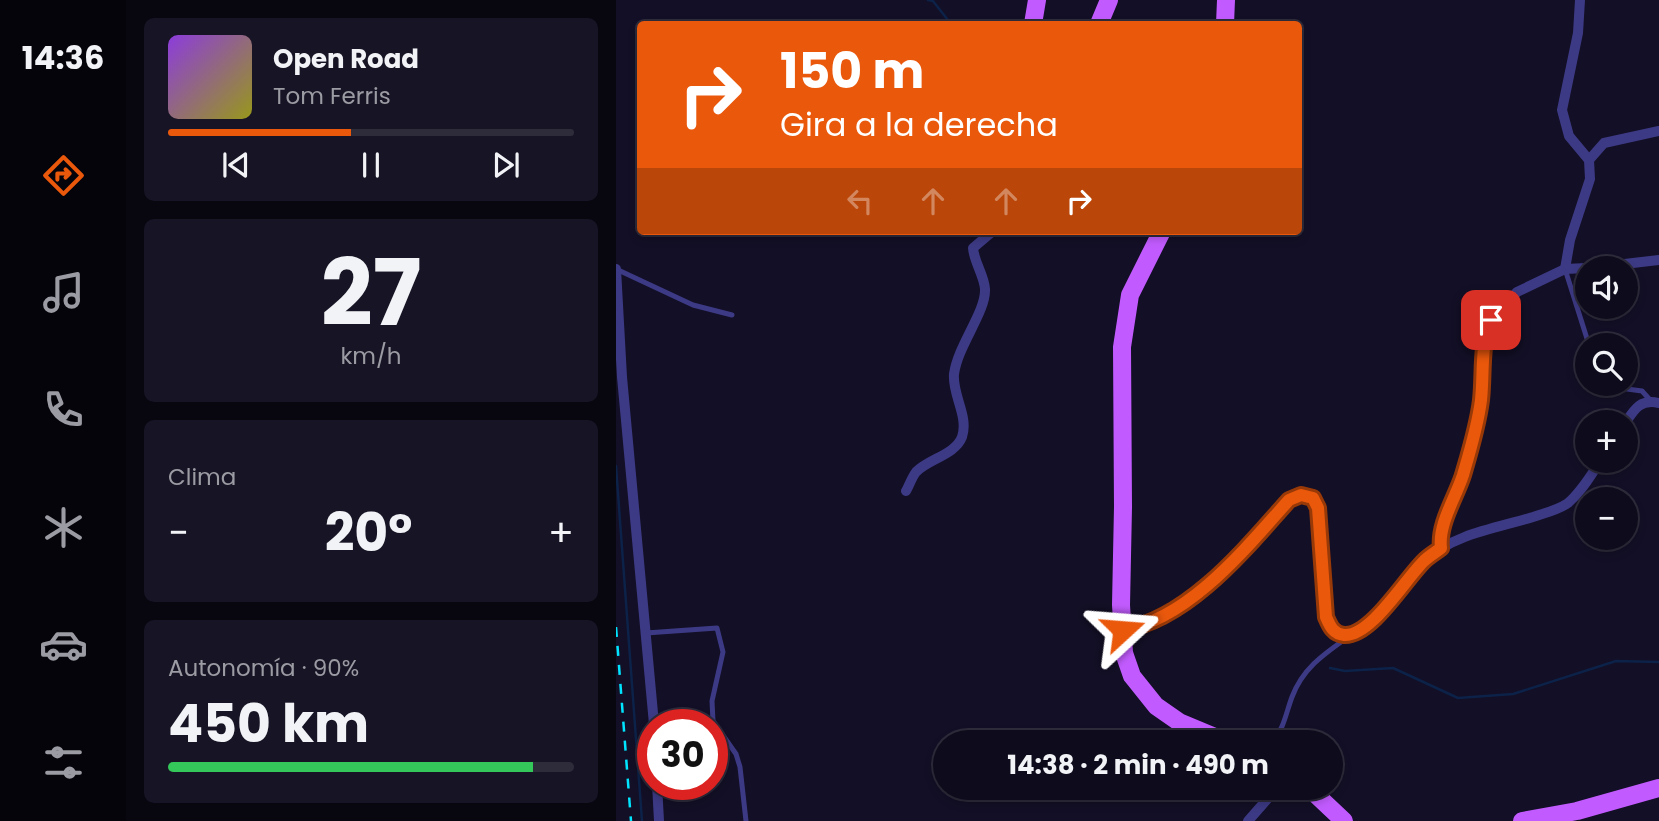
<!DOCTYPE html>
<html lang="es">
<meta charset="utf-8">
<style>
:root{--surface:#0e0b1c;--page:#171425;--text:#f1f3f6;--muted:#9b9ba3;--line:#2e2b3b;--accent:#ea580c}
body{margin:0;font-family:Poppins,sans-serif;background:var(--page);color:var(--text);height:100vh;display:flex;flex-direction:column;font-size:26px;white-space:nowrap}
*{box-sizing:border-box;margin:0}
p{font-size:23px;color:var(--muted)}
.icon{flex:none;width:38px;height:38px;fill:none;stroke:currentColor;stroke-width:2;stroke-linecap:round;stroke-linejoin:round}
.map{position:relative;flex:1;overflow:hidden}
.details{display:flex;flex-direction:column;gap:18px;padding:18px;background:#08060f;width:490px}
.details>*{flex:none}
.hud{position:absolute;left:21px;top:21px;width:665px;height:214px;border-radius:7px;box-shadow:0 4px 10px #0003,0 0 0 2px var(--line);background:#ea580c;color:#fff;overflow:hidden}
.fabs{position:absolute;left:959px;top:256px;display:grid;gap:14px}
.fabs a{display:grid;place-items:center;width:63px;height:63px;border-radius:50%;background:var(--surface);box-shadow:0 4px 10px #0003,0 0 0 2px var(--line);font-size:35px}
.speed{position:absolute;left:21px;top:709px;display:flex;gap:14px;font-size:35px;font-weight:700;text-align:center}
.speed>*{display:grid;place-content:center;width:91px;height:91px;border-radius:50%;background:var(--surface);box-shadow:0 4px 10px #0003,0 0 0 2px var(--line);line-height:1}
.speed .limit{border:10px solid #d22;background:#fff;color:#111}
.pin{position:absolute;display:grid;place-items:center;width:60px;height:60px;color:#fff;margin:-30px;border-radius:14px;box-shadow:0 4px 10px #0006}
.me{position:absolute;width:77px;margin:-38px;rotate:71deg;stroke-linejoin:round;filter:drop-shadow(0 0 5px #0008)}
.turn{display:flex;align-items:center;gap:24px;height:147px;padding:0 28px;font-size:32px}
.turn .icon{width:91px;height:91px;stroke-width:2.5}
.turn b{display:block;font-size:49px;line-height:60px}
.lanes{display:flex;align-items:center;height:66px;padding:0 28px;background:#0003;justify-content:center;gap:35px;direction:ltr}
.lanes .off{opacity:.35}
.big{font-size:52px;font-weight:700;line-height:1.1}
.details .card{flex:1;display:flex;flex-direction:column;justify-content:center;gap:10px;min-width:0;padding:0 24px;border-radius:10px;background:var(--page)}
.details .dial{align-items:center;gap:0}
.dial b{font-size:91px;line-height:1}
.song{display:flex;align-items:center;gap:21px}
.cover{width:84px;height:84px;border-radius:10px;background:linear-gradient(135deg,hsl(270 70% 55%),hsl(60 70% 35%))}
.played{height:7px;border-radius:4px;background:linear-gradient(90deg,var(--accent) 45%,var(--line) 45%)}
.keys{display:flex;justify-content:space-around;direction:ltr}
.heat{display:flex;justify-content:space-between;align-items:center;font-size:38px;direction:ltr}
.charge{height:10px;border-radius:5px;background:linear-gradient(90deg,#34c759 90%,var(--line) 0)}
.trip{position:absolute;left:317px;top:730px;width:410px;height:70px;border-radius:35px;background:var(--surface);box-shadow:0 4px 10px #0003,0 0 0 2px var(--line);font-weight:700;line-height:70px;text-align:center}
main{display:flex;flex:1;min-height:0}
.dock{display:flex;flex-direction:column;width:126px;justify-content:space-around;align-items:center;background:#06040b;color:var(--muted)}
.dock .icon{width:49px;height:49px}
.dock .on{color:var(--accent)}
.dock b{font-size:32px;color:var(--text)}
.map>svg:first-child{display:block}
</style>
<main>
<nav class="dock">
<b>14:36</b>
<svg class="icon on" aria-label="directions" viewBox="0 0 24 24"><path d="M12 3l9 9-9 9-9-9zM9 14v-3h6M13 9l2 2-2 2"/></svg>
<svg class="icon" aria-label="music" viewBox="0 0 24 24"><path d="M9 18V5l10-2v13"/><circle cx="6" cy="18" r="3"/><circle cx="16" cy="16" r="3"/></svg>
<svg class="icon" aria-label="phone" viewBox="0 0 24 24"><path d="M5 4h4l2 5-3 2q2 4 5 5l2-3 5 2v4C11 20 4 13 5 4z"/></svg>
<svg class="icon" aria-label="climate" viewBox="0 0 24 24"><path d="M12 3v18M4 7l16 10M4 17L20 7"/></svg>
<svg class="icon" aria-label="car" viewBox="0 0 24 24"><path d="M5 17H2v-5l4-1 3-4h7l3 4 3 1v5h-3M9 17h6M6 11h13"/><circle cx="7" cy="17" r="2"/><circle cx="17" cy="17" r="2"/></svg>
<svg class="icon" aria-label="filters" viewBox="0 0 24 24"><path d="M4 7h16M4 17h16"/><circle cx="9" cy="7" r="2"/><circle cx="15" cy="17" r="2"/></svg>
</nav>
<section class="details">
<div class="card">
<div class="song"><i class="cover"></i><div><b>Open Road</b><p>Tom Ferris</p></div></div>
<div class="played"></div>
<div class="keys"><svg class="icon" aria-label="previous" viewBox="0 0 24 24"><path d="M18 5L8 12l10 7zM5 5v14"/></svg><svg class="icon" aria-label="pause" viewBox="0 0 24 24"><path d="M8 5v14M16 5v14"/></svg><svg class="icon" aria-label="next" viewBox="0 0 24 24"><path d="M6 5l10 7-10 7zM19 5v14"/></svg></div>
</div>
<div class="card dial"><b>27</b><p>km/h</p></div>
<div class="card"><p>Clima</p>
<div class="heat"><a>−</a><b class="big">20°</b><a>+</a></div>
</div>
<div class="card"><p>Autonomía · 90%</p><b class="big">450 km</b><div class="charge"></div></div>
</section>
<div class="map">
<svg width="1043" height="821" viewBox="0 0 1043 821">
<rect width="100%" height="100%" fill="#130f26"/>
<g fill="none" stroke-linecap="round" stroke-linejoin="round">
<g stroke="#0c2248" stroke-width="2.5">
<path d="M312 0 317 1 335 24H349"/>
<path d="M0 466 26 821"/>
<path d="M714 668 729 671 777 668 842 698 897 694 1000 661 1043 662"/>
</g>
<g stroke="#3d3a85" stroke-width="5">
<path d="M0 269 77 305 116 315"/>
<path d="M949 269 973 345"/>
<path d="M993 383 1011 389 1026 391 1035 401"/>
<path d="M30 633 101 628 107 652 96 701 97 721 120 754 124 767 130 821"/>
<path d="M38 722 97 721"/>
<path d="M657 742C668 728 670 713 676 697 687 668 708 654 732 637"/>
</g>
<g stroke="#3d3a85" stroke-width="10">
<path d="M973 160 988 143 1043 131"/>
<path d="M974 268 1043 260"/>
<path d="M0 269 6 377 38 724"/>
<path d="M949 269 954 240 974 179 973 160 953 136 946 110 962 33 964 0"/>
<path d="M1010 422C1019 408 1025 399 1043 403"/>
<path d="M290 491C293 486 296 477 300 472 312 459 339 455 346 437 353 416 336 395 338 374 342 345 370 312 369 289 368 275 358 262 357 248L377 231"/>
<path d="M825 548V532L847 474 861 420 865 399 869 336 875 320 901 292 949 269 971 268"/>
<path d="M507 630C573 619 630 547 673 501L685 495 697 498 702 508 710 617C712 621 714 628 718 631 743 652 792 575 809 560 838 534 881 528 917 517 929 513 942 510 952 503 966 491 975 475 985 460"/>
<path d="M41 784 43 821"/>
<path d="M632 821 661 788"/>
</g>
<g stroke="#c25bff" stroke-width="18">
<path d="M417 24 421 0"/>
<path d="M483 24 493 0"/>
<path d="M609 24 610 0"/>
<path d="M546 231 514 295 506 347 507 507 505 605 508 653 516 676 540 706 563 722 611 742"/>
<path d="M693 788 728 821"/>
<path d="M906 821 961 811 1043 788"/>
</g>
<path stroke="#00e5ff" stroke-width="2.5" stroke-dasharray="10 9" stroke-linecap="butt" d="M0 627 15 821"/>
</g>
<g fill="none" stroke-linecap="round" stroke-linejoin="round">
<g stroke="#983908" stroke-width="18">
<path id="route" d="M507 630C573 619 630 548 673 500L685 495 697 498 702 508 710 617C714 626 717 634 728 635 755 637 790 578 808 561 813 556 820 552 825 548 822 524 840 497 847 475 854 451 862 425 865 400 868 372 864 347 875 320"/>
</g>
<use href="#route" stroke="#ea580c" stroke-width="12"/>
</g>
</svg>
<div class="fabs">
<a><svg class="icon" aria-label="sound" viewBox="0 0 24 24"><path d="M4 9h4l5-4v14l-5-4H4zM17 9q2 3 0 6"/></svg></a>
<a><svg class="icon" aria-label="search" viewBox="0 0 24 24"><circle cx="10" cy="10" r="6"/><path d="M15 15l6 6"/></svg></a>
<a>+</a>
<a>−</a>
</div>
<div class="speed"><div class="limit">30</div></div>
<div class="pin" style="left:875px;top:320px;background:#d93025"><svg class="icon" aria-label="arrive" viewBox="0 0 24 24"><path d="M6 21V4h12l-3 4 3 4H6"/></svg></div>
<svg class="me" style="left:507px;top:630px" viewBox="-20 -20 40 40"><path d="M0-17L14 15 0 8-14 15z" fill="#ea580c" stroke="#fff" stroke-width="4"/></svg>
<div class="trip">14:38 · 2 min · 490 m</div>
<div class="hud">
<div class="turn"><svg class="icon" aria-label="right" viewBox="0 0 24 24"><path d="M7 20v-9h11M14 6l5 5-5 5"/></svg><div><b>150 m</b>Gira a la derecha</div></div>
<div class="lanes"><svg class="icon off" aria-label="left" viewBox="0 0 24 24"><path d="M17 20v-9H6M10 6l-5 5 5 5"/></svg><svg class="icon off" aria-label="ahead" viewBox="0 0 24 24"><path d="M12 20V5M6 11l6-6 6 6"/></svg><svg class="icon off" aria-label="ahead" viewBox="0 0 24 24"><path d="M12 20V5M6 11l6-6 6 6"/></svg><svg class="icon" aria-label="right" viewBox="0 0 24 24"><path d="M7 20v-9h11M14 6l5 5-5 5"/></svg></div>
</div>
</div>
</main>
